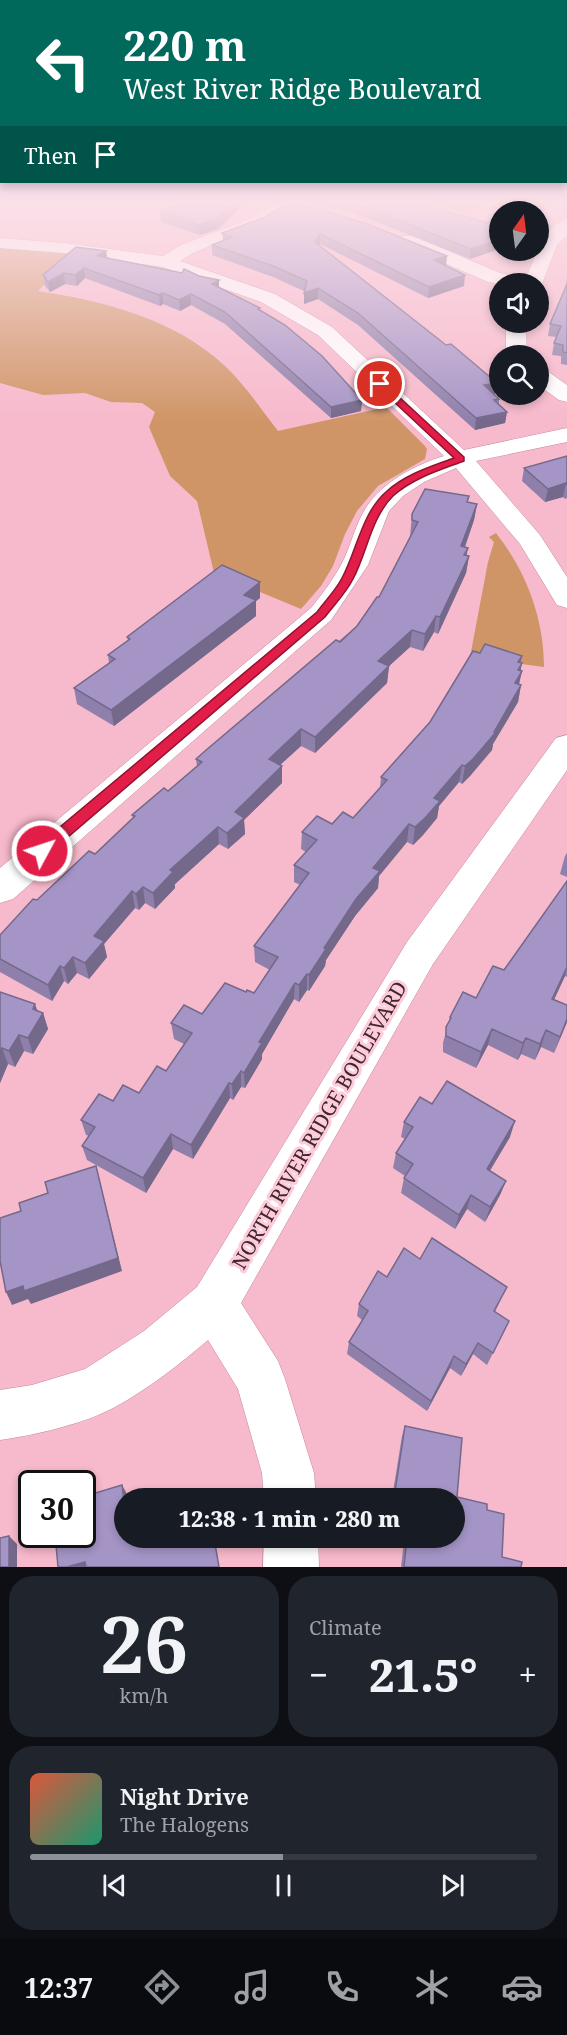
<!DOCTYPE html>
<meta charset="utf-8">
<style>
:root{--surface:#171b24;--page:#20242c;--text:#f1f3f6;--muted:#9ea1a6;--line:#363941;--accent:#8c9099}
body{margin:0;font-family:"Noto Serif",serif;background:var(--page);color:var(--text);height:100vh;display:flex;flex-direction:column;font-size:22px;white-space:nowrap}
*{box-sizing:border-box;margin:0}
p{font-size:20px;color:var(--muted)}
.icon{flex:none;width:33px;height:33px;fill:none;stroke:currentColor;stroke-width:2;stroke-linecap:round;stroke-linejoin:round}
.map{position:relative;height:1567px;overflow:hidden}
.side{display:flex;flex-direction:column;gap:9px;padding:9px;background:#0d0f14;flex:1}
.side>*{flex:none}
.banner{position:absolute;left:0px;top:0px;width:567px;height:183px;box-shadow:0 3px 9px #0003;background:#00695c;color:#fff;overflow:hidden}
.needle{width:39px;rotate:14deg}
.tools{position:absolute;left:489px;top:201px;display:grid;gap:12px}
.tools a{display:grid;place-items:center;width:60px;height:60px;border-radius:50%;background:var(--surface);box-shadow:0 3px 9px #0003;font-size:30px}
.speed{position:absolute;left:18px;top:1470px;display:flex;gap:12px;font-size:30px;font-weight:700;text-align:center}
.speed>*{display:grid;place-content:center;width:78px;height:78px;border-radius:50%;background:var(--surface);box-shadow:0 3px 9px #0003;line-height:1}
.speed .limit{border:3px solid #111;border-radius:9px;background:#fff;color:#111}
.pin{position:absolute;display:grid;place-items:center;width:51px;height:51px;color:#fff;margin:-26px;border:3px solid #fff;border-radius:50%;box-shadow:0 2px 6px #0007}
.me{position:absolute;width:66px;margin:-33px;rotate:50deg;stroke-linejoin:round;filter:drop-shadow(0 0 4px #0008)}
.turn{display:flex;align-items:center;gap:21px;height:126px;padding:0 24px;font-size:27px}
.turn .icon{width:78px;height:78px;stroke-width:2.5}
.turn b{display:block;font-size:42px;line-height:51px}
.then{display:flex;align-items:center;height:57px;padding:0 24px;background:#0003;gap:12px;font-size:22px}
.big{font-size:45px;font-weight:800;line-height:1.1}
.side .widget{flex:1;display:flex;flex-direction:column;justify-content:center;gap:9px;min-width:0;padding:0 21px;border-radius:24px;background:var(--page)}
.side .dial{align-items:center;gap:0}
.dial b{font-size:78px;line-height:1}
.song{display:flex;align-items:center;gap:18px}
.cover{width:72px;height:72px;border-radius:9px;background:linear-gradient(135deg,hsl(10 70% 55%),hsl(160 70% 35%))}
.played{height:6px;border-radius:3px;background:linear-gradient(90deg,var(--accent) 50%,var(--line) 50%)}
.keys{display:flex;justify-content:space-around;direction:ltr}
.heat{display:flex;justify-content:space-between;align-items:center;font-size:33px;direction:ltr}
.side .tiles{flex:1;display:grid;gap:9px;grid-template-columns:1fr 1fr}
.widget:last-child{grid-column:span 2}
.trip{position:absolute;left:114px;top:1488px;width:351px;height:60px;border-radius:30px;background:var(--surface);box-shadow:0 3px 9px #0003;font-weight:800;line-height:60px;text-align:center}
.dock{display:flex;height:96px;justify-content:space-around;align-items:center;background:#090b0e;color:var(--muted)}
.dock .icon{width:42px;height:42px}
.dock .selected{color:var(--accent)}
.dock b{font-size:27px;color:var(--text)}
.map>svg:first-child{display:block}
</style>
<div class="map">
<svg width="567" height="1567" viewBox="0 0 567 1567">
<rect width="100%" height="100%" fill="#f7b9cc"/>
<g fill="#d09567">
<path d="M429 202H482L470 214Z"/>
<path d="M0 248 76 253 38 291C104 301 175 319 225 366 245 385 261 409 278 431L386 407 424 445 427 449 425 459 378 486 357 511 345 534 333 566 321 586 301 609 214 573 197 501 170 476 149 427 155 412 142 403 111 402 85 393 43 395 0 383Z"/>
<path d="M496 533C526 571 544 618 544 667L470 657 488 562 494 542 489 537Z"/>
</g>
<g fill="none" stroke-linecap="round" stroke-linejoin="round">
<g stroke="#c3899b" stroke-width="1">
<g id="minor">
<path d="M277 202H294L287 212 277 219 193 253 180 261 275 294 332 327 464 450 567 428V442L476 461 540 535 567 577V608L557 605 520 544 456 468 424 482 403 496 389 511 368 565 331 620 13 899 0 903V868L311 608C324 592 336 576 345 557 353 539 357 519 370 502 388 479 416 465 444 456L318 335 261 302 163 267 64 253 0 248V238L64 243 163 256 181 245 252 218Z"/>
<path d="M567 219V235L557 245 542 284 538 288V284H500L488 282 401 244 398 240 401 236H413L500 273 526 278C534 260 545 224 567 219Z"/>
<path d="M509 322H529L526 330 527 356H506V330Z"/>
<path d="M538 369 546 370 567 385V402L559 400 538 385Z"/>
<path d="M567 735V770L433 964 241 1303 278 1361 285 1379 314 1473 316 1498H264L262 1473 238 1389 208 1340C180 1364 148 1389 115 1407 84 1424 35 1435 0 1440V1390L32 1385 85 1369 144 1331 197 1287 407 942 556 738Z"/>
<path d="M264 1538H318L319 1567H263Z"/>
</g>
</g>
<use href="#minor" fill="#fff" fill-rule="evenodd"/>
</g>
<g fill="#8e80ab">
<path d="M183 202H246L218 229 200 235 161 222 160 211Z"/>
<path d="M301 202H414L488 223 500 212 470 259 372 220 341 209Z"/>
<path d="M265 217 446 266 464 286 428 298 320 244 319 246 446 345 497 383 494 394 499 399V404L507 412 505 423 475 430 358 325 318 299 304 304V291L273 277 212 255V245L223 240 222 233Z"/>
<path d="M107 258 219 287 260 311 362 400 361 411 331 418 225 324 191 305 180 311 163 304 160 306 85 278 77 286 65 284 50 292 45 286 43 275Z"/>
<path d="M567 278V365L561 364V356L552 355 554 343 557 337 548 336 550 324 565 289Z"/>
<path d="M567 456V498L565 499 563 497 545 502 522 481 524 468Z"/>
<path d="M468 502 477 504 474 520 465 547 468 548 466 556H469L466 573 438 634 434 632 423 651 410 647 389 666 387 683 315 753 301 746 280 765 282 766V783L244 820 245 834 228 849 219 844 175 884V888L155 909 145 903 139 910 135 908 104 944 107 957 89 979 77 973 68 984 64 981 52 1001 0 972V935L37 900 95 854 133 818 132 815 168 791 197 766 196 759 357 626 379 597 410 537 412 514Z"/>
<path d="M260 582V598L256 601V616L114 726 77 704 74 688 109 663 108 655 128 641 127 637Z"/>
<path d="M480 653 522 656 520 663 521 670 522 671 519 684 521 685 518 702 493 744 492 750 470 776 462 784 459 782 439 806 437 818 423 835 413 845 407 842 379 876 378 888 355 916 326 960 325 966 309 991 307 990 299 1002 294 999 262 1054V1059L245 1088 241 1087 233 1100 230 1098 193 1159 173 1149 146 1193 87 1160 82 1146 89 1136 86 1135 81 1120 113 1101 139 1093 166 1071 184 1044 174 1039 171 1023 202 1014 246 992 254 993 270 970 255 962 254 946 300 885 294 882V865L306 852 301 849 302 832 353 818 380 788 381 777 430 722Z"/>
<path d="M567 853V877L560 874 565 856Z"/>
<path d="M567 881V977L565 976 554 999 567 1005V1022L554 1053 541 1047 535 1060 521 1054 518 1060 488 1045 476 1068 443 1052V1043L450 1017 476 998 504 970Z"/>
<path d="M0 992 43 1013 48 1029 33 1054 24 1051 15 1067 8 1064 0 1083Z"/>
<path d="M432 1104 510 1137 490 1171 506 1181 500 1195 485 1222 467 1209 455 1229 401 1193 404 1178 405 1176 393 1168 396 1153 405 1139 401 1137 404 1122Z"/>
<path d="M420 1259 501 1299 495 1312 503 1333 487 1365 473 1354 461 1376 450 1368 427 1411 347 1354 349 1342 362 1320 357 1316 359 1304 387 1277Z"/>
<path d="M405 1426 457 1497 487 1510 502 1557 521 1567H401L404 1541 390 1538H454V1498H392L402 1436Z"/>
</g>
<g fill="#74688b">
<path d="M235 202H246L218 229 200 235 199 225Z"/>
<path d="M540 202H549L538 212H530Z"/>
<path d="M500 222V232L492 225Z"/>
<path d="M320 234V244L315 253V242Z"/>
<path d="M500 239V249L470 259 471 249Z"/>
<path d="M106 251 108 261 97 256Z"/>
<path d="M447 256 446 267 434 260Z"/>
<path d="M84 268 85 278 77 286 75 275Z"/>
<path d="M64 273 65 284 50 292 48 282Z"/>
<path d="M465 275 464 286 428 298 429 287Z"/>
<path d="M219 280V291L212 284Z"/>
<path d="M318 288V299L304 304V293Z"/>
<path d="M163 293V304L160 306 159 295Z"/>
<path d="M191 294V305L180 311 179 300Z"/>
<path d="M497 383 495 394 482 397 484 385Z"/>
<path d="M362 400 361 411 331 418V407Z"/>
<path d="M507 412 505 423 475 430 476 418Z"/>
<path d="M566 483 563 497 545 502 548 489Z"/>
<path d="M477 504 474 520 459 563 461 546Z"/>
<path d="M468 548 465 563 469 556 466 573 438 634 440 617Z"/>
<path d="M260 582V598L256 601V616L114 726 111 710 244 595Z"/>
<path d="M436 616 434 632 423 651 425 634Z"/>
<path d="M412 630 410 647 389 666 387 683 315 753V737L378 661Z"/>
<path d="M522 656 519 669 522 663 520 674 522 671 518 688 511 700 518 662Z"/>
<path d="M521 685 518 702 493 744 492 750 470 776 462 784 465 766 494 732Z"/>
<path d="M301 729V746L269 775V759Z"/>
<path d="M462 765 459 782 439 806 437 818 423 835 413 845 415 827 434 798Z"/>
<path d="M282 766V783L244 820 245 834 228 849 227 833 235 812Z"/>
<path d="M409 824 407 842 379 876 378 888 355 916 326 960 325 966 309 991V975L324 948 373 868Z"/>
<path d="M218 827 219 844 175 884V888L155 909 153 893 170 870Z"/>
<path d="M143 887 145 903 139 910 136 894Z"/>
<path d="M132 891 135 908 104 944 107 957 89 979 85 963 94 936Z"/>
<path d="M73 957 77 973 68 984 64 968Z"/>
<path d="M60 966 64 981 52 1001 48 985Z"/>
<path d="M567 967 565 976 547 1015 552 999Z"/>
<path d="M307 974V990L299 1002V985Z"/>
<path d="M295 983 294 999 262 1054V1059L245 1088 244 1073 259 1042Z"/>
<path d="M35 1004 40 1018 43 1013 48 1029 33 1054 28 1038 33 1009Z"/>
<path d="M567 1019V1022L554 1053 560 1037Z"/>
<path d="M492 1029 488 1045 476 1068 481 1052Z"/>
<path d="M546 1030 541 1047 535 1060 540 1044Z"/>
<path d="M19 1035 24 1051 15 1067 9 1051Z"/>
<path d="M526 1038 521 1054 518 1060 523 1043Z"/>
<path d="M2 1048 8 1064 0 1083V1053Z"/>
<path d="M241 1071V1087L233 1100 232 1084Z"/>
<path d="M229 1083 230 1098 193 1159 191 1145Z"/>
<path d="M515 1121 510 1137 482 1183 487 1169Z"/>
<path d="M171 1134 173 1149 146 1193 143 1178Z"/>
<path d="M96 1166 122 1271 31 1304 28 1299 12 1305 6 1292Z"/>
<path d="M506 1181 500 1195 485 1222 490 1207Z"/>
<path d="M471 1195 467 1209 455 1229 459 1215Z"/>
<path d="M478 1343 473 1354 461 1376 466 1364Z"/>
<path d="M454 1356 450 1368 427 1411 431 1401Z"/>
<path d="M122 1485 127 1494V1498H124Z"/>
<path d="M9 1536 17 1544V1567H9Z"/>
<path d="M85 1562 89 1567H67Z"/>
</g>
<g fill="#a595c7" stroke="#74688b" stroke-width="1.5">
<path d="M183 202H235L217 218 199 225 160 211Z"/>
<path d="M350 202H414L488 223 509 202H540L530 212H500V222L492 225 500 228V239L471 249 373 210Z"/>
<path d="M287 204 312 207 367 224 447 256 434 260 465 275 429 287 320 234 315 242 446 345 451 344 497 383 484 385 499 399 494 400 507 412 476 418 358 313 318 288 304 293 307 281 273 266 212 245 232 237 222 233 265 217Z"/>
<path d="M76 247 106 251 97 256 182 273 184 269 199 276 219 280 212 284 260 308 258 309 285 325 322 356 362 400 331 407 225 312 191 294 179 300 163 293 159 295 84 268 75 275 64 273 48 282 43 275Z"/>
<path d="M567 284V353L563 352V345L554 343 561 326 550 324Z"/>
<path d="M567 456V485L566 483 548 489 524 468Z"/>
<path d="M425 489 469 496 467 502 477 504 461 546 468 548 464 555 469 556 440 617 436 616 425 634 412 630 378 661 389 666 315 737 301 729 269 759 282 766 235 812 244 818 227 833 218 827 170 870 173 872 153 893 143 887 136 894 132 891 94 936 104 941 85 963 73 957 64 968 60 966 48 985 0 959V935L33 899 37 900 89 851 95 854 135 816 132 815 164 788 168 791 202 762 196 759 205 751 336 640 340 642 357 626 377 597H379L418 522 412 520V514Z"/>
<path d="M222 565 260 582 244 595 256 600 111 710 74 688 115 659 108 655 130 639 127 637Z"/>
<path d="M485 644 522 656 518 662 522 663 518 670 522 671 515 683 521 685 494 732H496L473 759 465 766 462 765 434 798 440 801 425 818 415 827 409 824 373 868 380 871 356 899 324 948 326 949 309 975 307 974 299 985 295 983 259 1042 262 1043 244 1073 241 1071 232 1084 229 1083 191 1145 171 1134 143 1178 82 1146 95 1127 81 1120 99 1094 113 1101 123 1085 139 1093 157 1066 166 1071 192 1033 171 1023 184 1005 202 1014 225 983 246 992 247 990 254 993 278 957 254 946 309 873 294 865 317 840 302 832 317 816 332 824 343 812 353 818 387 780 381 777 430 722 473 651 480 653Z"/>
<path d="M567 881V967L552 999 567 1005V1019L560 1037 546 1030 540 1044 526 1038 523 1043 492 1029 481 1052 446 1036V1027L451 1018 450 1017 463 992 476 998 493 966 504 970Z"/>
<path d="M0 992 35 1004 33 1009 43 1013 28 1038 19 1035 9 1051 2 1048 0 1053Z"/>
<path d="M447 1081 515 1121 487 1169 506 1181 490 1207 471 1195 459 1215 404 1178 413 1164 396 1153 413 1127 404 1122 420 1097 432 1104Z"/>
<path d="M96 1166 118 1258 24 1291 23 1286 6 1292 0 1261V1218L21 1211 19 1203 48 1193 45 1182Z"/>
<path d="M432 1238 507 1287 494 1311 509 1321 493 1353 478 1343 466 1364 454 1356 431 1401 349 1342 368 1311 359 1304 378 1271 387 1277 404 1248 420 1259Z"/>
<path d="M405 1426 462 1438 457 1497 487 1504V1510L504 1514 502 1557 522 1562 521 1567H404L407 1538H454V1498H394Z"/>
<path d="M122 1485 124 1501V1538H214L219 1567H86L85 1562 67 1567H58L55 1534H82V1497Z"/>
<path d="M9 1536V1567H0V1538Z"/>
</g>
<linearGradient id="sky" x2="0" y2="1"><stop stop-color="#918fba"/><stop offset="0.48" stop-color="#fbe0e8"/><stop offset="1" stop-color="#fbe0e8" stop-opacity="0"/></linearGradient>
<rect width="567" height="422" fill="url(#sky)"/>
<path fill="#e11d48" stroke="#92132f" stroke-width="1.5" d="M377 383H384L464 457V461C440 470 413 478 393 496 371 518 367 553 353 579 346 593 334 605 325 617L47 855H36L34 851 36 847 317 612C325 601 336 590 342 578 357 550 362 512 387 491 406 474 430 467 454 458L377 386Z"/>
<g text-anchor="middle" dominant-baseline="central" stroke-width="6" stroke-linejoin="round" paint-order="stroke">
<g font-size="20" fill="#3e272e" stroke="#fdcbd9">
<text transform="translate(319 1125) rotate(-60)">NORTH RIVER RIDGE BOULEVARD</text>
</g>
</g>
</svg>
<div class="tools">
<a><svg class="needle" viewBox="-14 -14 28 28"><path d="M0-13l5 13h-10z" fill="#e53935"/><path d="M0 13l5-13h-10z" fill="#9ea1a6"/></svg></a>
<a><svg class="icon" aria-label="sound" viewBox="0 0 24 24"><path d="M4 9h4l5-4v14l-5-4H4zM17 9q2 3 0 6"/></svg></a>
<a><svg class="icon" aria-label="search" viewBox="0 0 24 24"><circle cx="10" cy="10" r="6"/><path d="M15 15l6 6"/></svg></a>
</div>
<div class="speed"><div class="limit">30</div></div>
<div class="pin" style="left:380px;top:384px;background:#d93025"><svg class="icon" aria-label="arrive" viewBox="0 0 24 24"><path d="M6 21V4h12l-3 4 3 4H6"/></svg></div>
<svg class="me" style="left:42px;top:851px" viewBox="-20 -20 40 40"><circle r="17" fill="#e11d48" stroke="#fff" stroke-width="3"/><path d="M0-11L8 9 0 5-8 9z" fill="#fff"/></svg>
<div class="trip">12:38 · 1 min · 280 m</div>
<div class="banner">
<div class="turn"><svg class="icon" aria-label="left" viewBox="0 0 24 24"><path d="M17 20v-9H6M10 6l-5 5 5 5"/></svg><div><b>220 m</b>West River Ridge Boulevard</div></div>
<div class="then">Then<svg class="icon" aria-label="arrive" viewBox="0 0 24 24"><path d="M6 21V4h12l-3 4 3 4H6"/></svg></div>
</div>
</div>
<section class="side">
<div class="tiles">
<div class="widget dial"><b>26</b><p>km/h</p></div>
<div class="widget"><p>Climate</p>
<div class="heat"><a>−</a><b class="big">21.5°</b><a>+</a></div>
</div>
<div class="widget">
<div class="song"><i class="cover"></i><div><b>Night Drive</b><p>The Halogens</p></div></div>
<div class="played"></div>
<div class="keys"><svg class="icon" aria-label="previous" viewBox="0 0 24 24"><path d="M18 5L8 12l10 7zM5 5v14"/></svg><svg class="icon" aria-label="pause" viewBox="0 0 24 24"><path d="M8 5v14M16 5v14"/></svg><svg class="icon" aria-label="next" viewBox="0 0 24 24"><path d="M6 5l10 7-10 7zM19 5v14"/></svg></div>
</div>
</div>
</section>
<nav class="dock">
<b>12:37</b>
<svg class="icon selected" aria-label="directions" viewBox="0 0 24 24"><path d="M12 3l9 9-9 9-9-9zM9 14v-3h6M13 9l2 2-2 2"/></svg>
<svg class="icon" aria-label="music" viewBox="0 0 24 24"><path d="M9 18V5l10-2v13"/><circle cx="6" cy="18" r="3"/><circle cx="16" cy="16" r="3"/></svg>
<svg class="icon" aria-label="phone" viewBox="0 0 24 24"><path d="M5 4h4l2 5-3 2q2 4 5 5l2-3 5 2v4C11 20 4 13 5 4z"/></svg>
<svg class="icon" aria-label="climate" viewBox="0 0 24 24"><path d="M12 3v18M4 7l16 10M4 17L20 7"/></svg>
<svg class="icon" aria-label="car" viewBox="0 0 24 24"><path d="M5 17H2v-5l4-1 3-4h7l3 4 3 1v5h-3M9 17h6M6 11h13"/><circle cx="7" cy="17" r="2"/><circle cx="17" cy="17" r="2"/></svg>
</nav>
